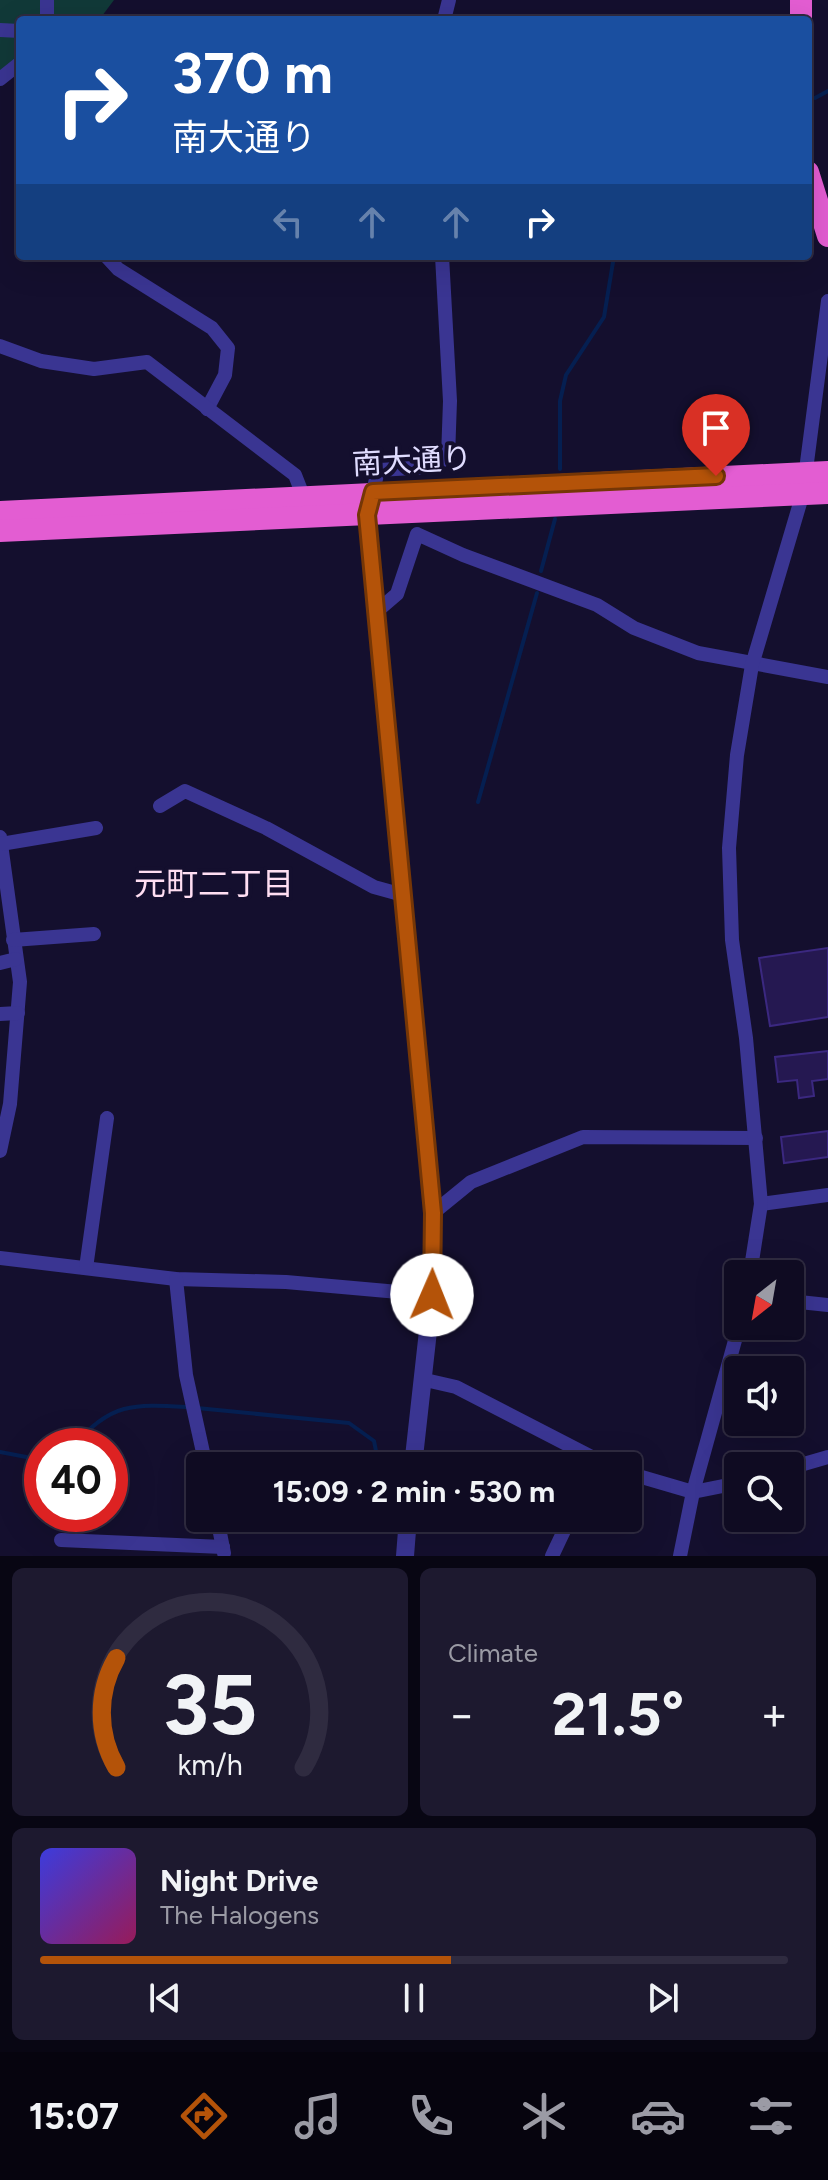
<!DOCTYPE html>
<meta charset="utf-8">
<style>
:root{--surface:#0f0b22;--page:#1d192f;--text:#f1f3f6;--muted:#9b9ba5;--line:#2f2b40;--accent:#b45309}
body{margin:0;font-family:Figtree,"Noto Sans JP",sans-serif;background:var(--page);color:var(--text);height:100vh;display:flex;flex-direction:column;font-size:30px;white-space:nowrap}
*{box-sizing:border-box;margin:0}
p{font-size:26px;color:var(--muted)}
.icon{flex:none;width:44px;height:44px;fill:none;stroke:currentColor;stroke-width:2;stroke-linecap:round;stroke-linejoin:round}
.map{position:relative;height:1556px;overflow:hidden}
.drawer{display:flex;flex-direction:column;gap:12px;padding:12px;background:#080613;flex:1}
.drawer>*{flex:none}
.guide{position:absolute;left:16px;top:16px;width:796px;height:244px;border-radius:8px;box-shadow:0 8px 32px #0002,0 0 0 2px var(--line);background:#1a4fa0;color:#fff;overflow:hidden}
.needle{width:52px;rotate:211deg}
.fabs{position:absolute;left:724px;top:1260px;display:grid;gap:16px}
.fabs a{display:grid;place-items:center;width:80px;height:80px;border-radius:8px;background:var(--surface);box-shadow:0 8px 32px #0002,0 0 0 2px var(--line);font-size:40px}
.speed{position:absolute;left:24px;top:1428px;display:flex;gap:16px;font-size:40px;font-weight:700;text-align:center}
.speed>*{display:grid;place-content:center;width:104px;height:104px;border-radius:50%;background:var(--surface);box-shadow:0 8px 32px #0002,0 0 0 2px var(--line);line-height:1}
.speed .limit{border:12px solid #d22;background:#fff;color:#111}
.pin{position:absolute;display:grid;place-items:center;width:68px;height:68px;color:#fff;margin:-82px -34px;border-radius:50% 50% 50% 0;rotate:-45deg;box-shadow:0 0 8px #0007}
.pin .icon{rotate:45deg}
.me{position:absolute;width:88px;margin:-44px;rotate:1deg;stroke-linejoin:round;filter:drop-shadow(0 0 6px #0008)}
.turn{display:flex;align-items:center;gap:28px;height:168px;padding:0 24px;font-size:36px}
.turn .icon{width:104px;height:104px;stroke-width:2.5}
.turn b{display:block;font-size:56px;line-height:68px}
.lanes{display:flex;align-items:center;height:76px;padding:0 24px;background:#0003;justify-content:center;gap:40px;direction:ltr}
.lanes .off{opacity:.35}
.big{font-size:60px;font-weight:700;line-height:1.1}
.drawer .tile{flex:1;display:flex;flex-direction:column;justify-content:center;gap:12px;min-width:0;padding:0 28px;border-radius:12px;background:var(--page)}
.drawer .dial{align-items:center;gap:0}
.dial svg{height:208px;overflow:visible;fill:none;stroke:var(--line);stroke-width:7;stroke-linecap:round;text-anchor:middle}
.dial text{fill:var(--text);stroke:none}
.song{display:flex;align-items:center;gap:24px}
.cover{width:96px;height:96px;border-radius:12px;background:linear-gradient(135deg,hsl(240 70% 55%),hsl(330 70% 35%))}
.played{height:8px;border-radius:4px;background:linear-gradient(90deg,var(--accent) 55%,var(--line) 55%)}
.keys{display:flex;justify-content:space-around;direction:ltr}
.heat{display:flex;justify-content:space-between;align-items:center;font-size:44px;direction:ltr}
.drawer .tiles{flex:1;display:grid;gap:12px;grid-template-columns:1fr 1fr}
.tile:last-child{grid-column:span 2}
.trip{position:absolute;left:186px;top:1452px;width:456px;height:80px;border-radius:8px;background:var(--surface);box-shadow:0 8px 32px #0002,0 0 0 2px var(--line);font-weight:700;line-height:80px;text-align:center}
.tab-bar{display:flex;height:128px;justify-content:space-around;align-items:center;background:#06040e;color:var(--muted)}
.tab-bar .icon{width:56px;height:56px}
.tab-bar .current{color:var(--accent)}
.tab-bar b{font-size:36px;color:var(--text)}
.map>svg:first-child{display:block}
.green{fill:#113938}
.lines{fill:none;stroke-linecap:round;stroke-linejoin:round}
.stream{stroke:#051f51;stroke-width:4}
.building{fill:#251851;stroke:#3b2880;stroke-width:2}
.minor{stroke:#3a3592;stroke-width:14}
.tertiary{stroke:#3a3592;stroke-width:18}
.trunk{stroke:#e35dd2;stroke-width:22}
.route-casing{stroke:#753606;stroke-width:20}
.route{stroke:#b45309;stroke-width:14}
.labels{text-anchor:middle;stroke-width:8;stroke-linejoin:round;paint-order:stroke}
.street-label{font-size:30px;fill:#e0dcff;stroke:#140f2e}
.neighbourhood-label{font-size:32px;fill:#ffdef2;stroke:#140f2e}
</style>
<div class="map">
<svg width="828" height="1556" viewBox="0 0 828 1556">
<rect width="100%" height="100%" fill="#140f2e"/>
<!-- green -->
<polygon class="green" points="0,0 114,0 99,20 20,20 20,74 0,80"/>
<g class="lines">
<!-- stream -->
<g class="stream">
<polyline points="815,98 828,91"/>
<polyline points="560,469 560,401 566,375 604,317 614,256"/>
<polyline points="541,571 555,519"/>
<polyline points="478,802 537,593"/>
<polyline points="197,1408 349,1423 374,1441 379,1466"/>
<path d="M74,1446C110,1402 135,1404 188,1407"/>
<polyline points="0,1452 42,1460"/>
</g>
</g>
<!-- building -->
<g class="building">
<polygon points="828,948 828,1017 770,1026 759,958"/>
<polygon points="828,1051 828,1079 812,1081 814,1096 799,1098 797,1080 778,1082 775,1057"/>
<polygon points="828,1131 828,1157 784,1163 781,1137"/>
</g>
<g class="lines">
<!-- minor -->
<g class="minor">
<polyline points="47,20 47,0"/>
<polyline points="444,20 449,0"/>
<polyline points="0,30 20,31"/>
<polyline points="0,79 20,63"/>
<polyline points="106,256 118,269 212,328 228,348 225,375 207,409"/>
<polyline points="0,346 41,361 94,369 147,362 295,475 304,498"/>
<polyline points="373,492 378,470 431,467 448,457 450,401 442,256"/>
<polyline points="376,612 397,594 417,534 463,555 597,605 634,628 698,653 828,677"/>
<polyline points="160,806 185,791 266,828 374,887 403,895"/>
<polyline points="0,837 20,982 10,1104 0,1151"/>
<polyline points="1,844 96,828"/>
<polyline points="13,940 94,934"/>
<polyline points="0,963 16,959"/>
<polyline points="0,1014 18,1013"/>
<polyline points="761,1204 828,1195"/>
<polyline points="433,1213 471,1182 583,1137 756,1138"/>
<polyline points="0,1258 176,1279 286,1282 432,1295"/>
<polyline points="86,1268 107,1118"/>
<polyline points="750,1274 761,1204 746,1038 732,940 729,848 737,755 752,665 803,493 828,301"/>
<polyline points="176,1279 186,1375 206,1466"/>
<polyline points="790,1301 828,1305"/>
<polyline points="421,1379 456,1387 609,1466"/>
<polyline points="790,1468 828,1457"/>
<polyline points="628,1473 693,1492 738,1483"/>
<polyline points="217,1518 224,1553"/>
<polyline points="61,1540 223,1547"/>
<polyline points="552,1556 570,1518"/>
<polyline points="680,1556 693,1492 739,1326"/>
</g>
<!-- tertiary -->
<g class="tertiary">
<polyline points="371,502 367,515 433,1213 432,1295 413,1466"/>
<polyline points="405,1556 408,1518"/>
</g>
<!-- trunk -->
<g class="trunk">
<polyline points="801,0 801,20"/>
<polyline points="808,172 828,236"/>
<polyline points="0,512 828,472"/>
<polyline points="0,531 828,493"/>
</g>
</g>
<g class="lines">
<defs>
<polyline id="route" points="432,1295 433,1213 367,515 373,492 716,476"/>
</defs>
<!-- route casing -->
<use href="#route" class="route-casing"/>
<!-- route -->
<use href="#route" class="route"/>
</g>
<g class="labels">
<!-- street labels -->
<g class="street-label">
<text transform="translate(412 461) rotate(-3)" y="10">南大通り</text>
</g>
<!-- neighbourhood labels -->
<g class="neighbourhood-label">
<text x="214" y="895">元町二丁目</text>
</g>
</g>
</svg>
<div class="fabs">
<a><svg class="needle" viewBox="-14 -14 28 28"><path d="M0-13l5 13h-10z" fill="#e53935"/><path d="M0 13l5-13h-10z" fill="#9b9ba5"/></svg></a>
<a><svg class="icon" aria-label="sound" viewBox="0 0 24 24"><path d="M4 9h4l5-4v14l-5-4H4zM17 9q2 3 0 6"/></svg></a>
<a><svg class="icon" aria-label="search" viewBox="0 0 24 24"><circle cx="10" cy="10" r="6"/><path d="M15 15l6 6"/></svg></a>
</div>
<div class="speed"><div class="limit">40</div></div>
<div class="pin" style="left:716px;top:476px;background:#d93025"><svg class="icon" aria-label="arrive" viewBox="0 0 24 24"><path d="M6 21V4h12l-3 4 3 4H6"/></svg></div>
<svg class="me" style="left:432px;top:1295px" viewBox="-20 -20 40 40"><circle r="19" fill="#fff"/><path d="M0-13L10 11 0 6-10 11z" fill="#b45309"/></svg>
<div class="trip">15:09 · 2 min · 530 m</div>
<div class="guide">
<div class="turn"><svg class="icon" aria-label="right" viewBox="0 0 24 24"><path d="M7 20v-9h11M14 6l5 5-5 5"/></svg><div><b>370 m</b>南大通り</div></div>
<div class="lanes"><svg class="icon off" aria-label="left" viewBox="0 0 24 24"><path d="M17 20v-9H6M10 6l-5 5 5 5"/></svg><svg class="icon off" aria-label="ahead" viewBox="0 0 24 24"><path d="M12 20V5M6 11l6-6 6 6"/></svg><svg class="icon off" aria-label="ahead" viewBox="0 0 24 24"><path d="M12 20V5M6 11l6-6 6 6"/></svg><svg class="icon" aria-label="right" viewBox="0 0 24 24"><path d="M7 20v-9h11M14 6l5 5-5 5"/></svg></div>
</div>
</div>
<section class="drawer">
<div class="tiles">
<div class="tile dial"><svg viewBox="0 0 100 80">
<path d="M14 69A42 42 0 1 1 86 69"/>
<path d="M14 69A42 42 0 0 1 14 27" stroke="#b45309"/>
<text x="50" y="56" font-size="32" font-weight="700">35</text>
<text x="50" y="72" font-size="11">km/h</text>
</svg></div>
<div class="tile"><p>Climate</p>
<div class="heat"><a>−</a><b class="big">21.5°</b><a>+</a></div>
</div>
<div class="tile">
<div class="song"><i class="cover"></i><div><b>Night Drive</b><p>The Halogens</p></div></div>
<div class="played"></div>
<div class="keys"><svg class="icon" aria-label="previous" viewBox="0 0 24 24"><path d="M18 5L8 12l10 7zM5 5v14"/></svg><svg class="icon" aria-label="pause" viewBox="0 0 24 24"><path d="M8 5v14M16 5v14"/></svg><svg class="icon" aria-label="next" viewBox="0 0 24 24"><path d="M6 5l10 7-10 7zM19 5v14"/></svg></div>
</div>
</div>
</section>
<nav class="tab-bar">
<b>15:07</b>
<svg class="icon current" aria-label="directions" viewBox="0 0 24 24"><path d="M12 3l9 9-9 9-9-9zM9 14v-3h6M13 9l2 2-2 2"/></svg>
<svg class="icon" aria-label="music" viewBox="0 0 24 24"><path d="M9 18V5l10-2v13"/><circle cx="6" cy="18" r="3"/><circle cx="16" cy="16" r="3"/></svg>
<svg class="icon" aria-label="phone" viewBox="0 0 24 24"><path d="M5 4h4l2 5-3 2q2 4 5 5l2-3 5 2v4C11 20 4 13 5 4z"/></svg>
<svg class="icon" aria-label="climate" viewBox="0 0 24 24"><path d="M12 3v18M4 7l16 10M4 17L20 7"/></svg>
<svg class="icon" aria-label="car" viewBox="0 0 24 24"><path d="M5 17H2v-5l4-1 3-4h7l3 4 3 1v5h-3M9 17h6M6 11h13"/><circle cx="7" cy="17" r="2"/><circle cx="17" cy="17" r="2"/></svg>
<svg class="icon" aria-label="filters" viewBox="0 0 24 24"><path d="M4 7h16M4 17h16"/><circle cx="9" cy="7" r="2"/><circle cx="15" cy="17" r="2"/></svg>
</nav>
